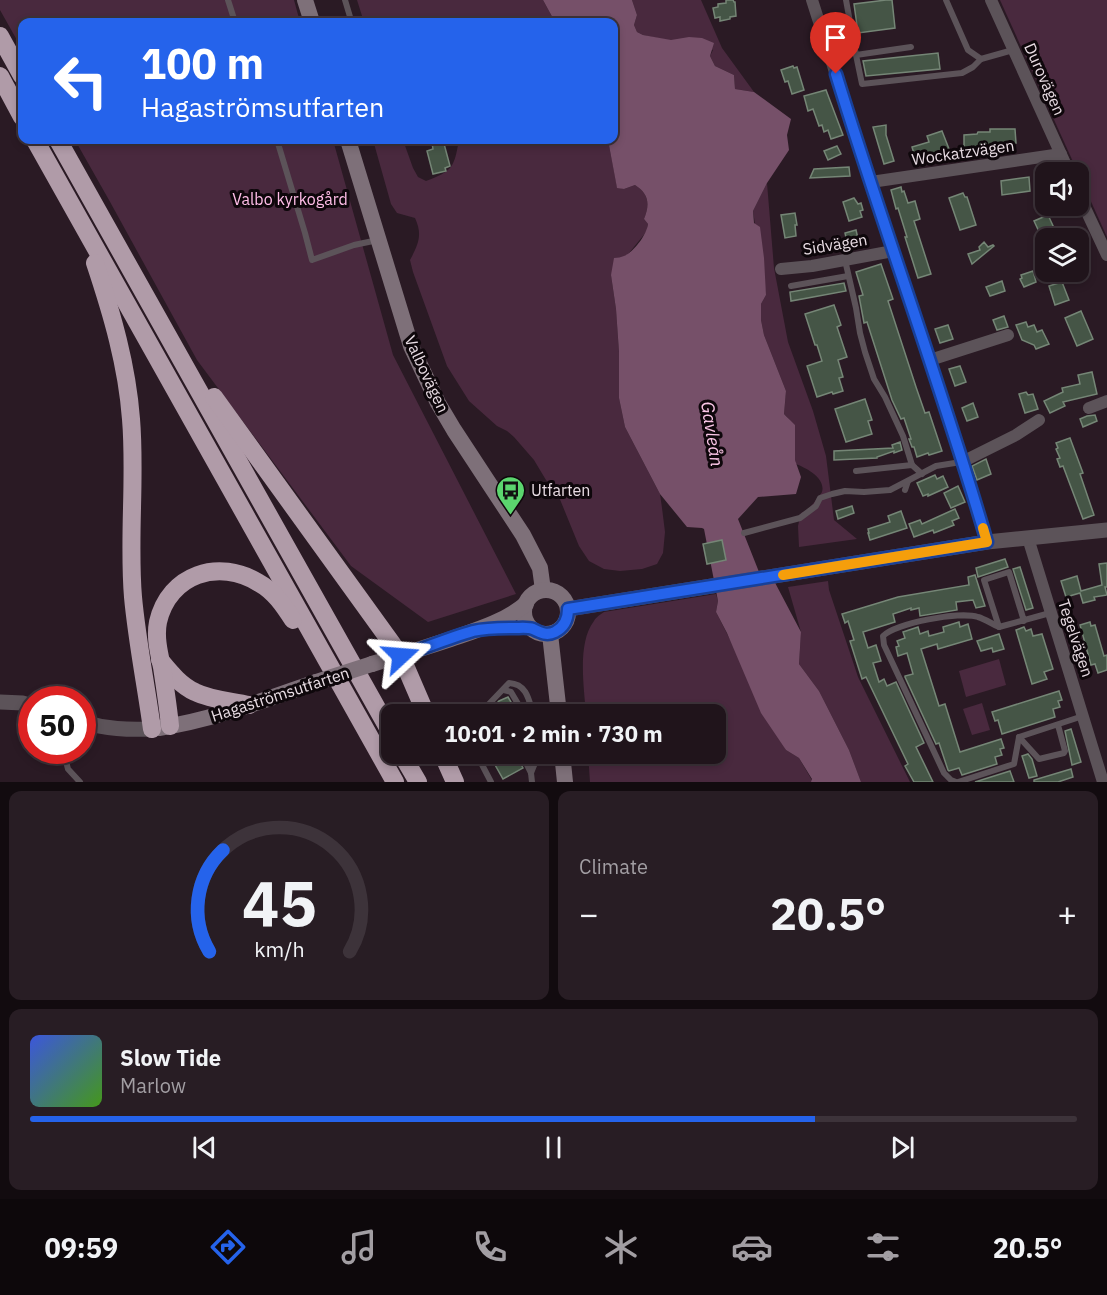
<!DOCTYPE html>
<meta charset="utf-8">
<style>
:root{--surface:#20141b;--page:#281d24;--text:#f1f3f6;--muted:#a29ea3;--line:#3d333a;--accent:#2563eb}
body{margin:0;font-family:"IBM Plex Sans",sans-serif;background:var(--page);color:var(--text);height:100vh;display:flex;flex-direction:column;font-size:22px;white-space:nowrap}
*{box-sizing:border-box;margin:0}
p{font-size:20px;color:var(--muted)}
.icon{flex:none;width:33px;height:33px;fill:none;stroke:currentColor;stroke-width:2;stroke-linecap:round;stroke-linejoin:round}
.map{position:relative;height:782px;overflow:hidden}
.drawer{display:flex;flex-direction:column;gap:9px;padding:9px;background:#120b0f;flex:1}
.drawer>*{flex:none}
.guide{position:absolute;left:18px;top:18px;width:600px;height:126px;border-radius:12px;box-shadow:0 3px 9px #0003,0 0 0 2px var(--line);background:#2563eb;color:#fff;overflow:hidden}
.fabs{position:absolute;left:1035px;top:162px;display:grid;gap:12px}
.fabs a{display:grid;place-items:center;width:54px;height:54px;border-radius:12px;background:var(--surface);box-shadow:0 3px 9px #0003,0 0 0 2px var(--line);font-size:30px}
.speed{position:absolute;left:18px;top:686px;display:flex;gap:12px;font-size:30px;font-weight:700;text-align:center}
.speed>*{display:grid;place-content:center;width:78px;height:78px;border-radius:50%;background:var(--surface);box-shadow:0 3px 9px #0003,0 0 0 2px var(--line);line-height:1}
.speed .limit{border:9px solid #d22;background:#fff;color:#111}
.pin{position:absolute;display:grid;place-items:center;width:51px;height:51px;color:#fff;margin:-62px -26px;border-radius:50% 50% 50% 0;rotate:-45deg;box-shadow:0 0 6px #0007}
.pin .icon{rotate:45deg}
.me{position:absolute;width:66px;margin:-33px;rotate:71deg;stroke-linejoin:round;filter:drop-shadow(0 0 4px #0008)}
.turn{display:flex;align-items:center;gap:21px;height:126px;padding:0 24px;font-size:27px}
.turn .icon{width:78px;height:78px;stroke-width:2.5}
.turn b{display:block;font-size:42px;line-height:51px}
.big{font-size:45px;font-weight:700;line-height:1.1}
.drawer .tile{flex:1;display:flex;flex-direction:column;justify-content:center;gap:9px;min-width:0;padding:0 21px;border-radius:12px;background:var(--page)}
.drawer .dial{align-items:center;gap:0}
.dial svg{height:156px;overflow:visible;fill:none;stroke:var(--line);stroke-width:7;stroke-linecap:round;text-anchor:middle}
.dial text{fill:var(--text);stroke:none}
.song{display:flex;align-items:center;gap:18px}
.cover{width:72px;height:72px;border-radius:9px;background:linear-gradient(135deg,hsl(230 70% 55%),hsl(100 70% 35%))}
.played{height:6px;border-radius:3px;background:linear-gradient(90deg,var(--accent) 75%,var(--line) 75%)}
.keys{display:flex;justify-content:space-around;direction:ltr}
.heat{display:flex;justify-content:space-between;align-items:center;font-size:33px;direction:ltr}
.drawer .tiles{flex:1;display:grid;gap:9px;grid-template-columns:1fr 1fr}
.tile:last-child{grid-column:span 2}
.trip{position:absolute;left:381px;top:704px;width:345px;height:60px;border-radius:12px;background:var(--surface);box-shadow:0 3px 9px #0003,0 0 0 2px var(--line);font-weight:700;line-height:60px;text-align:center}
.menu{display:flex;height:96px;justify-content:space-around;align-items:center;background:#0d080b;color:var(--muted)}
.menu .icon{width:42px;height:42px}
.menu .active{color:var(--accent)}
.menu b{font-size:27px;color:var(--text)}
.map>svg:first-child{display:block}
.green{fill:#49293e}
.water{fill:#765069}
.building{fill:#455546;stroke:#758676;stroke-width:1.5}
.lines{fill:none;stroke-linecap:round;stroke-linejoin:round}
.service{stroke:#5c5359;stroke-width:6}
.minor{stroke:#5c5359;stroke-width:12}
.tertiary{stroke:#5c5359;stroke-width:15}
.secondary{stroke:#7e7079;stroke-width:16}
.motorway{stroke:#b09ba8;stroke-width:18}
.secondary-bridge{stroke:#7e7079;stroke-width:16}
.route-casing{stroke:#184099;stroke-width:15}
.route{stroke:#2563eb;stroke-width:10}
.slow{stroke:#f59e0b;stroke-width:10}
.labels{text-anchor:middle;stroke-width:6;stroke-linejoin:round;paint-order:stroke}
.street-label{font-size:16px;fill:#e9dde4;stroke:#0e070b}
.park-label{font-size:16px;fill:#ffbde7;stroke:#0e070b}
.poi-label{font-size:16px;fill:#e9dde4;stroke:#0e070b;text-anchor:start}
.water-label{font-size:18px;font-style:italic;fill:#fbc6e7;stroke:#0e070b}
</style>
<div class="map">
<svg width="1107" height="782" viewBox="0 0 1107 782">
<rect width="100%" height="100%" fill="#2a1a24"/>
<!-- green -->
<g class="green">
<polygon points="0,0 294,0 300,22 22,22 22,49 0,10"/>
<polygon points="357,0 543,0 555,22 361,22 363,19"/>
<polygon points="632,0 701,0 722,48 754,92 735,89 734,75 715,66 710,56 713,50 643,35 637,32 634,25 637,15"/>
<polygon points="1000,0 1107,0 1107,237"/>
<polygon points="75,140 333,140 393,355 516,594 428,622 351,566 197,360 109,200"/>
<path d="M373,140H403L413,168L418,177L426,181C453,171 454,167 459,140H608L617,187L624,189L635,185C649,194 650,204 644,219L648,224L647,231L611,275L616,309L619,352V398L625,427L660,494L662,508L665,532L663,553L657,564L642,569L620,571L604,569L589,561L579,546L559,497L546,480L534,460L514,437L507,431L497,426L469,401L447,366L413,272L410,260C418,245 423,235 415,218L397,213L391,204Z"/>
<path d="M767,183L774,268L788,342L813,411L826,456L834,520L857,539L799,547L798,526L801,513C808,511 811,506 816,500C816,499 822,493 822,492C826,478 806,468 796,464C790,446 801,428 784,414L786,391L764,335L761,320V304L766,295L753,211Z"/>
<polygon points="828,581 829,590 858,677 910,782 861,782 849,750 819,691 799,664 801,632 788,587"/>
<path d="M716,594L718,601L716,612L786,750L799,758L813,782H590L588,753H716V714H586C584,687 577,643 594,621C596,617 601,614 604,612Z"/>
<polygon points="999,659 1006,685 966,697 959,671"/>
<polygon points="982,703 990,730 972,735 963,709"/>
</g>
<!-- water -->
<path class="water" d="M543,0H632L637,15L634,25L637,32L643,35L671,40L689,37L702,38L714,43L710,56L715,66L734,75L735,89L754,92L791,119L787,135L789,150L767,183L753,211L754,223L760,227L764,258L766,295L761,304V320L764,335L786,391L784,414L795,425V460L801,477L796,494L758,497L738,519L761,577H772L801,632L799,664L819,691L849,750L861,782H811L812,779L799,758L786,750L761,713L727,633L716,612L718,601L704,529L702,528L687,527L660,494L625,427L619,398V352L616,309L611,275L614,258C618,258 621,257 624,256C634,252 647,234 648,224L644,219C650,204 649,194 635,185L624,189L617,188L608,140H614V22H555Z"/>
<!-- building -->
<g class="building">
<polygon points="726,0 733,0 734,2 735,2 736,16 730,17 730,19 720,21 720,17 715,18 713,8 718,7 718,4 726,3"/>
<polygon points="886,0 892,0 895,28 858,33 854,4"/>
<polygon points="938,53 940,69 866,76 863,61"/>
<polygon points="793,66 794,68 797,67 804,90 792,94 788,81 785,82 781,70"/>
<polygon points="826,90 843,135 831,139 828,130 824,132 822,125 819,126 813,109 808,111 804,96"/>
<polygon points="886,125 886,135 894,161 884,164 873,127"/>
<polygon points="990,129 1015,129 1016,143 990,145 990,147 964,148 964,135 977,134 978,132 990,132"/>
<polygon points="942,131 951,154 939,158 938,154 916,160 912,147 929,142 927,136"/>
<polygon points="443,140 450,166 445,168 446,171 433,174 427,151 433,149 432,143"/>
<polygon points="837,146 841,154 828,160 824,151"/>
<polygon points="849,167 850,176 810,178 814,169"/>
<polygon points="1029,177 1030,191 1002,195 1001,181"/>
<polygon points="901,187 902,192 904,191 908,203 915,201 920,219 914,221 931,274 918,278 905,237 907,237 898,208 896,209 891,190"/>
<polygon points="963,193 965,197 967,197 976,225 960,230 949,198"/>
<polygon points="854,198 858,204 861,203 863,210 860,211 862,217 849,221 843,202"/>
<polygon points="795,213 797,225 795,225 796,236 785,238 781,215"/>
<polygon points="1048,215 1055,230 1058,238 1042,238 1034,221"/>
<polygon points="856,230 859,243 848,246 845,233"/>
<polygon points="984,242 988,247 993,245 994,246 972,264 968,254 980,250 979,247"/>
<polygon points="881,264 893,299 888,301 916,387 925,413 929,412 942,451 929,455 928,453 917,457 914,447 912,447 909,439 911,439 904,418 901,419 892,400 867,322 864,323 859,296 863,295 856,272"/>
<polygon points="1033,271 1036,282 1024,287 1020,279 1022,278 1021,275"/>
<polygon points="1002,281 1005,291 990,296 986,287"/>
<polygon points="1062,282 1069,300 1055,305 1049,286"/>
<polygon points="844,283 846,291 791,301 790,292"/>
<polygon points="834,305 841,325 837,327 847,357 838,360 843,377 839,378 843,391 833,394 832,392 817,397 807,366 822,361 817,345 815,345 805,314"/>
<polygon points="1081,311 1093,339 1077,346 1065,318"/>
<polygon points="1004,316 1008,327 997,330 993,320"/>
<polygon points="1026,322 1028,327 1034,325 1037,332 1042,330 1049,344 1036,349 1034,345 1022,340 1016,325"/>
<polygon points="948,325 953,339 940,343 935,329"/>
<polygon points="960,366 966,382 955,386 949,369"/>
<polygon points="1092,372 1097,394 1063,402 1065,406 1050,413 1044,401 1063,392 1062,388 1080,384 1078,375"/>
<polygon points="1026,392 1028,395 1033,394 1038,409 1025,413 1019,394"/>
<polygon points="865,399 872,420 868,421 872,434 846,442 835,409"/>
<polygon points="973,403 978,417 967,421 962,408"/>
<polygon points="1095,415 1097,421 1083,427 1080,419 1087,416"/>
<polygon points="1070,438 1083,473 1080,474 1094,515 1083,519 1063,466 1060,467 1057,459 1060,458 1056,449 1058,448 1056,443"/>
<polygon points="900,442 902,450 894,453 894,451 877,457 877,458 834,460 834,451 893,448 892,445"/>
<polygon points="986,459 991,474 977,480 972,466"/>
<polygon points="935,475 937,479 943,476 948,487 928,496 928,494 923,496 917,483"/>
<polygon points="958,486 965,502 951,508 944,493"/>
<polygon points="852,506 854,513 838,519 836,511"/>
<polygon points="955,509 959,518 952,521 954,525 934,533 933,530 914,537 909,524 920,520 922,524"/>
<polygon points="901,511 907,528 870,540 868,533 869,533 868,529 890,522 888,516"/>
<polygon points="722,540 726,560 707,564 703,544"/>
<polygon points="1005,559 1008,567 978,577 976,568"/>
<polygon points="1107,563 1107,587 1105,587 1107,595 1094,597 1095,600 1083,603 1080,593 1066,597 1061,581 1077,576 1081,591 1102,585 1099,564"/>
<polygon points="1020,567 1033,608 1026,610 1013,569"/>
<polygon points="975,575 985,606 976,608 973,600 956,602 957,610 920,616 919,608 911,610 911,608 893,614 895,622 863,632 868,648 876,645 881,661 873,663 879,682 884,679 887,686 896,682 924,743 916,747 933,782 914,782 905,766 908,764 866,677 862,679 850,641 854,640 848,621 845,623 842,614 898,597 969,585 968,577"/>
<polygon points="959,622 960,627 968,624 972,639 938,649 937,644 921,649 939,706 945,704 960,752 1001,739 1004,748 1000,749 1002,755 995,757 997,764 962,775 959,768 949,771 948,770 939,743 936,744 905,677 905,676 913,674 907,653 898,656 896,647 899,646 897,641 905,638 903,632 918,627 920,634 928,631 929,636 944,632 943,627"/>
<polygon points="1090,622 1091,626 1095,625 1104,656 1107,655 1107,670 1098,673 1095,664 1091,665 1080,625"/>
<polygon points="1024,627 1026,631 1031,629 1033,636 1042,634 1053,669 1044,672 1047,679 1032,684 1016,630"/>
<polygon points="999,634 1004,649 993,652 992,648 981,651 977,641"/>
<polygon points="1059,691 1062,700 1058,701 1060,707 1053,709 1055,717 1002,734 998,720 995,721 992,712"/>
<polygon points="508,697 518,714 501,714 495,705 499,701"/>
<polygon points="1071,729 1081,762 1072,765 1065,731"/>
<polygon points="491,753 515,753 523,768 503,779 490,756"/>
<polygon points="1028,754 1032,759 1037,776 1029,778 1022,756"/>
<polygon points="1071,769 1073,777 1058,782 1034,782 1034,780"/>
<polygon points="1010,771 1014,782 975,782"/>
</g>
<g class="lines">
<!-- service -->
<g class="service">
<polyline points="228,0 235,22"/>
<polyline points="345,0 351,20"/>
<polyline points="846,0 856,55 911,47"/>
<polyline points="946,0 968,50 981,59 1013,50"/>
<polyline points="856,55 862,84 962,73 973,67 981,59"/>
<polyline points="277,140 305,233 312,260 354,245 378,240"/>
<polyline points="845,260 856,308 860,333 865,352 874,379 885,397 903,436 912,465"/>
<polyline points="791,286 848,276"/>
<polyline points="856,471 912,465 922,474"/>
<polyline points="905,490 908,481"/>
<polyline points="744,533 800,518 816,506 820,498 832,494 845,491 864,492 890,490 936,466 961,462"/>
<polyline points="1024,621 1009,572 984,580 999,627 1050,613"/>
<polyline points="504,690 511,692 524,714"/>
<path d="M474,714L487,706L509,683C527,684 529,700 533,714"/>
<polyline points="1058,725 1065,751 1064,753 1039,759 1019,737 1083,716"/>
<polyline points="63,750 68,769 80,782"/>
<polyline points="486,753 478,757 491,782"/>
<polyline points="521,753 531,773 532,782"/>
<polyline points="531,773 537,758 537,753"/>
<path d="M956,782L951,780L944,773L884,645L883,636C896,623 960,611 978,617C985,619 992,624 999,627"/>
<polyline points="958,782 1014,764 1019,737"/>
</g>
<!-- minor -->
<g class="minor">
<polyline points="812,0 857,141 930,360 987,542"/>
<polyline points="991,0 1069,172"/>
<polyline points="871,182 1061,154"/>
<polyline points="1078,193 1107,255"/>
<polyline points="781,269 812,266 893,251"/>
<polyline points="930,360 1008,335"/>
<polyline points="1089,408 1107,401"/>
<polyline points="962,462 1016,435 1039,420"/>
<polyline points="1028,538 1103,782"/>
</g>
<!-- tertiary -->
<g class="tertiary">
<polyline points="568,609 987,542 1107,530"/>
<polyline points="0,702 23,703 32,706"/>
<path d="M82,722C107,729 127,730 152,729"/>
</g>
<!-- secondary -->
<g class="secondary">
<polyline points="305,0 312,22"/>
<polyline points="348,140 411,346 438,403 454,430 523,535 540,568 543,590"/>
<circle cx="546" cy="612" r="22"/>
<polyline points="550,634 559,714"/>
<path d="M372,664C398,656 424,648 451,639C477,630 504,622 526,604"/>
<path d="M159,728C213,720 264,700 316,682"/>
<polyline points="562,753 565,782"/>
</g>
<!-- motorway -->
<g class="motorway">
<polyline points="0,36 22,76"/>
<polyline points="0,76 22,117"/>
<polyline points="35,140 395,782"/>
<polyline points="58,140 392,735"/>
<path d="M95,263C112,314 127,365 131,419C136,478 128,538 133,597C137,641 146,685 152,729"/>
<polyline points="214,397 401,656 426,714"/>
<path d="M160,660C170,672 180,685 195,692C211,700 232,701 249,705"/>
<path d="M170,726C168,706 165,687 162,667C159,653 155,637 158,622C169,574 219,558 259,583C274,591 284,606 293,620"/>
<polyline points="401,753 418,782"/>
<polyline points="442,753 455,782"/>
</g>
<!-- secondary-bridge -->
<polyline class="secondary-bridge" points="316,682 372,664"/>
</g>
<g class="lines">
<defs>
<path id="route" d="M401,656C425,648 449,638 473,631C486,628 501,628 515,628C520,628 528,627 533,629C541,633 547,636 555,632C565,627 568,619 568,609L987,542C941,384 884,231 836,74"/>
</defs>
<!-- route casing -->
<use href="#route" class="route-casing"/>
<!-- route -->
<use href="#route" class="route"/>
<!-- slow -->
<polyline class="slow" points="783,575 987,542 983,528"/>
</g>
<!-- icons -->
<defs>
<symbol id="bus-pin" viewBox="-11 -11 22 30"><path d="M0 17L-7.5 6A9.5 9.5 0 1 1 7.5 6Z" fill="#5bd56e" stroke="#0e070b"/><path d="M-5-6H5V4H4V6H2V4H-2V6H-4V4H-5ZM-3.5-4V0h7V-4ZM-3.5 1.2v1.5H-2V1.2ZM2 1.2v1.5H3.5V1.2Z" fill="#111"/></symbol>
</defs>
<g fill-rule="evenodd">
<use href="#bus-pin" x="494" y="474" width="33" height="45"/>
</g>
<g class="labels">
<!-- street labels -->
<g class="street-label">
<text transform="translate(1045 79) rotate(66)" y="6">Durovägen</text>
<text transform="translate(963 152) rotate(-8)" y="6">Wockatzvägen</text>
<text transform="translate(835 244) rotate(-9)" y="6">Sidvägen</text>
<text transform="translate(427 374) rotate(65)" y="6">Valbovägen</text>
<text transform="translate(1076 638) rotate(72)" y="6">Tegelvägen</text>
<text transform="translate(280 694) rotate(-18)" y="6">Hagaströmsutfarten</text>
</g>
<!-- park labels -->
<g class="park-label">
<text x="290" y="205">Valbo kyrkogård</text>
</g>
<!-- poi labels -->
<g class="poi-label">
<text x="531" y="496">Utfarten</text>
</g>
<!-- water labels -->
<g class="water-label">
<text transform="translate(712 434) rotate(81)" y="6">Gavleån</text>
</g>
</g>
</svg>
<div class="fabs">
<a><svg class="icon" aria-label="sound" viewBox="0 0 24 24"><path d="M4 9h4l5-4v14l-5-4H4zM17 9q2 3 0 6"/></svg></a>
<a><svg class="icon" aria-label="layers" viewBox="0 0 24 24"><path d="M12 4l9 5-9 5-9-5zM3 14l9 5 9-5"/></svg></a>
</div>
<div class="speed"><div class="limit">50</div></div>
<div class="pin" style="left:836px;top:74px;background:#d93025"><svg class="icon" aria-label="arrive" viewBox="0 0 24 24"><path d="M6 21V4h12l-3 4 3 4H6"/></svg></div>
<svg class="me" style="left:401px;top:656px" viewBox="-20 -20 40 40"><path d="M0-17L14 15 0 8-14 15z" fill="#2563eb" stroke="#fff" stroke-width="4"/></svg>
<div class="trip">10:01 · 2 min · 730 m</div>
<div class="guide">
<div class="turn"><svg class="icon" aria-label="left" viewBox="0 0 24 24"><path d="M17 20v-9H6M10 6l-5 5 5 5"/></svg><div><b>100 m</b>Hagaströmsutfarten</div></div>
</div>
</div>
<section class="drawer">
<div class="tiles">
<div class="tile dial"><svg viewBox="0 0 100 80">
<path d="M14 69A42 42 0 1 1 86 69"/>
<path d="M14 69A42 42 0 0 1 21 17" stroke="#2563eb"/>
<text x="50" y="56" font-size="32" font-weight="700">45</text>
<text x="50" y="72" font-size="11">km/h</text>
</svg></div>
<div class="tile"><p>Climate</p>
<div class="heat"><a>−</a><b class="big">20.5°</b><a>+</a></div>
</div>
<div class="tile">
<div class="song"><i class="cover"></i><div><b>Slow Tide</b><p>Marlow</p></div></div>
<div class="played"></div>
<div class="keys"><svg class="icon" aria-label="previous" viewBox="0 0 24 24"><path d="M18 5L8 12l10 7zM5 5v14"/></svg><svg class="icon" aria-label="pause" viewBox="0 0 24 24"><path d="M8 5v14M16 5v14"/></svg><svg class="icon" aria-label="next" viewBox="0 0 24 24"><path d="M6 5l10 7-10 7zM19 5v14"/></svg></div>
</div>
</div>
</section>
<nav class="menu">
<b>09:59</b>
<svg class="icon active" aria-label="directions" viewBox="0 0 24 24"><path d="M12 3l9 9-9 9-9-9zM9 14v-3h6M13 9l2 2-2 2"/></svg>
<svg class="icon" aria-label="music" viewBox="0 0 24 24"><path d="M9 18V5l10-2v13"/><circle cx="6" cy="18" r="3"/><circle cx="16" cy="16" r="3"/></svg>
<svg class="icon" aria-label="phone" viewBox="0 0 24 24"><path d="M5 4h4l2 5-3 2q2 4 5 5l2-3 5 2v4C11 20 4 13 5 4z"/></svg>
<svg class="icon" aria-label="climate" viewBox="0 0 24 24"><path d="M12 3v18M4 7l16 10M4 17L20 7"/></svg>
<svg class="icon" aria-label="car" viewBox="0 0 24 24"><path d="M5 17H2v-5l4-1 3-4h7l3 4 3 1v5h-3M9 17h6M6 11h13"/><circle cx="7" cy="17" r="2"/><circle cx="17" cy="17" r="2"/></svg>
<svg class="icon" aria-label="filters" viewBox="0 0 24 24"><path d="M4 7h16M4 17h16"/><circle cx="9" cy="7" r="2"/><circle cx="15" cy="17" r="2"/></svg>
<b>20.5°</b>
</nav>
